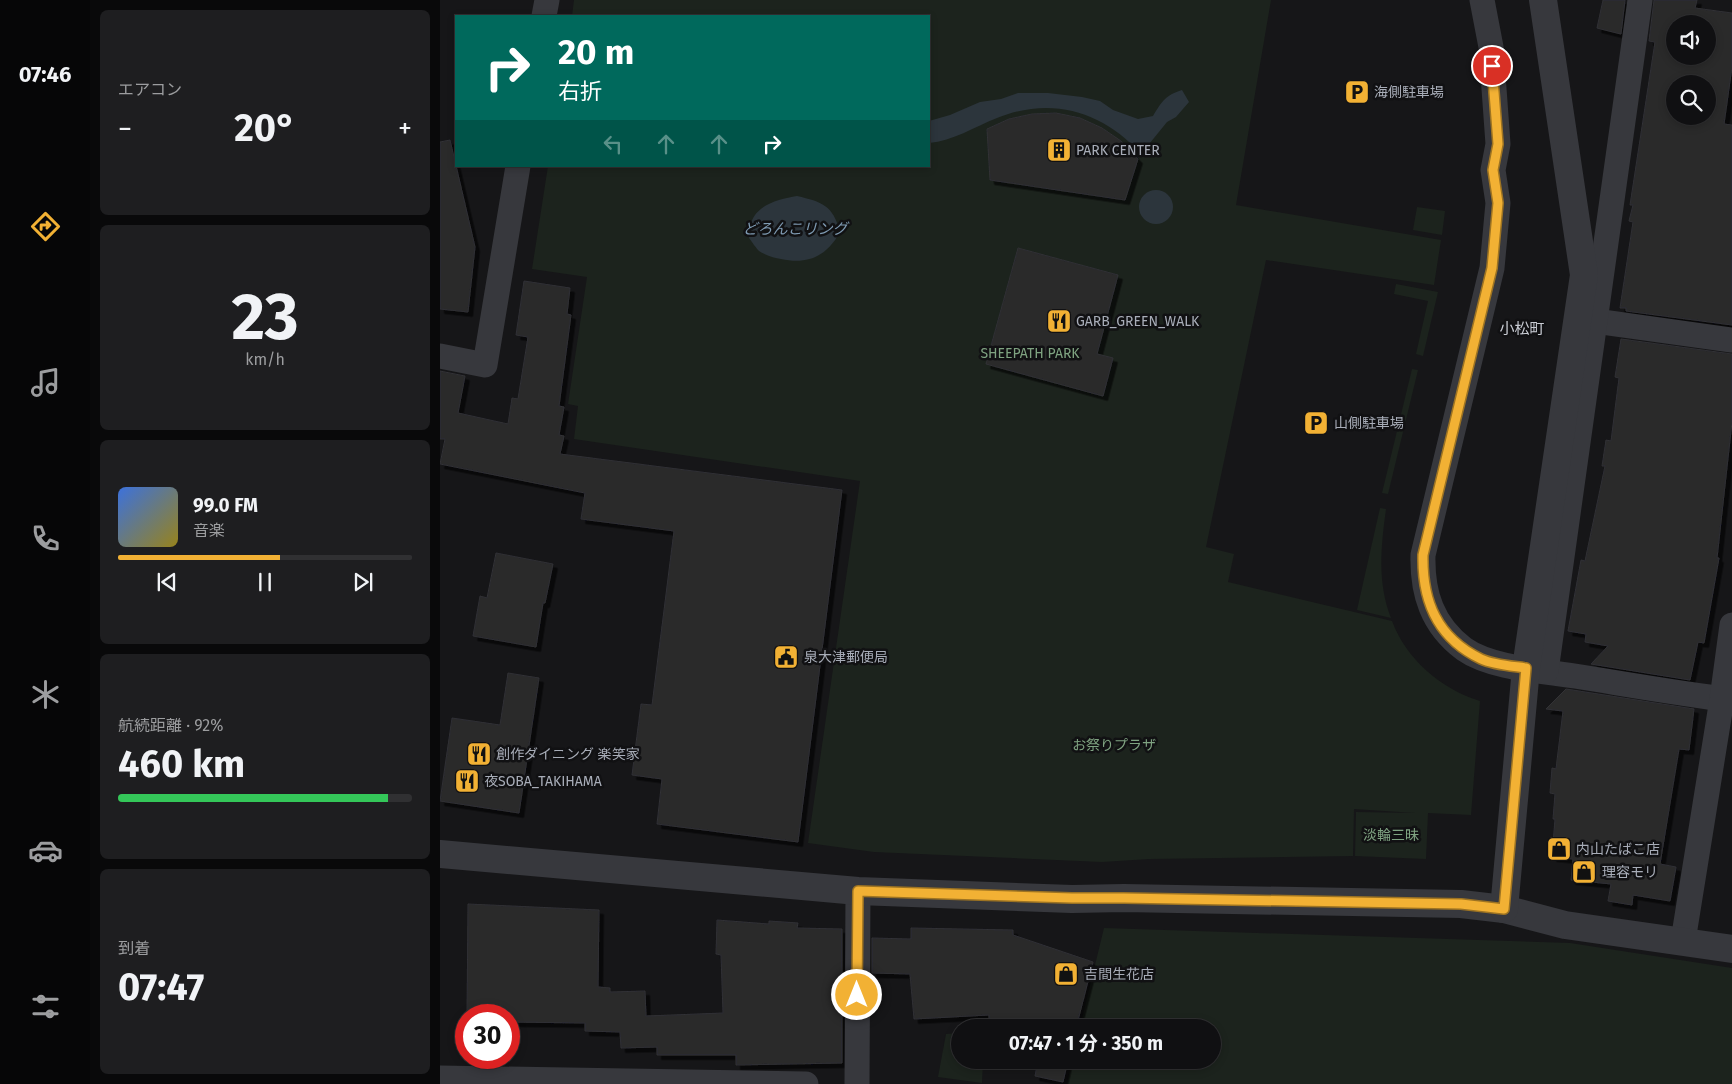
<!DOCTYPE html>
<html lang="ja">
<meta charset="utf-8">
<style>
:root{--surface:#101012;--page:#1e1e20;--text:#f1f3f6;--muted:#9c9d9f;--line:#303032;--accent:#f2b134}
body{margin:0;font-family:"Fira Sans","Noto Sans JP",sans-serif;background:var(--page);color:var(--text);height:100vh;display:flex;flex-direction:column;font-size:19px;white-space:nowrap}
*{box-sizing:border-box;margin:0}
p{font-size:16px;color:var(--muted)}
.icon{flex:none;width:28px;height:28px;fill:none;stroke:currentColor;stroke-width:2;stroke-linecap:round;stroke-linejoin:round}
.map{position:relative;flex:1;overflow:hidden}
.panel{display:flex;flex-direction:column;gap:10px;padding:10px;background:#09090a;width:350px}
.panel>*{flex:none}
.guide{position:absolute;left:15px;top:15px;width:475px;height:152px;border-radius:0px;box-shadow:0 2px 8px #0003,0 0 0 1px var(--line);background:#00695c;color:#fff;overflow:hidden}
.controls{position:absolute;left:1226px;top:15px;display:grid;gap:10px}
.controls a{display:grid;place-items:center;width:50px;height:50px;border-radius:50%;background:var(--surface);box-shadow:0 2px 8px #0003,0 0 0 1px var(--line);font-size:25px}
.speed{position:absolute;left:15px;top:1004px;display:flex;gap:10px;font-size:25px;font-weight:700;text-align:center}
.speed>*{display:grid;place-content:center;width:65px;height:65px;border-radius:50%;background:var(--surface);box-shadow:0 2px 8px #0003,0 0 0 1px var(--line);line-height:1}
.speed .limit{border:8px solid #d22;background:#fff;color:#111}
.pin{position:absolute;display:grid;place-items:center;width:42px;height:42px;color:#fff;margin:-21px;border:2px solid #fff;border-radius:50%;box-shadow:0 1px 5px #0007}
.me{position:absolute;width:55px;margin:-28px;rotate:0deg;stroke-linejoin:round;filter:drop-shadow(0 0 4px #0008)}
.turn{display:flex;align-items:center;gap:18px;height:105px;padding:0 20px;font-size:22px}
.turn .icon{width:65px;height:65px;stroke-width:2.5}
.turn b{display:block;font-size:35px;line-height:42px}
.lanes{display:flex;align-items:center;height:48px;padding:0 20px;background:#0003;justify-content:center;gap:25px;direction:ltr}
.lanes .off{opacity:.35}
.big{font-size:38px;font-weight:700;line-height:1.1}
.panel .card{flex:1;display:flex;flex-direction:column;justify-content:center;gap:8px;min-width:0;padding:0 18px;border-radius:8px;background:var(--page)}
.panel .dial{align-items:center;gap:0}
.dial b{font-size:65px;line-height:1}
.song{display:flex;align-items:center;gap:15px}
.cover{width:60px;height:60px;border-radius:8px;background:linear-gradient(135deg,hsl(220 70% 55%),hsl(50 70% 35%))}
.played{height:5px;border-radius:2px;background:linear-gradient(90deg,var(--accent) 55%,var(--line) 55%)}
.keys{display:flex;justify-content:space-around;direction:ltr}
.heat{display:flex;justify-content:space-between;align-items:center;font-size:28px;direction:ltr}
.charge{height:8px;border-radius:4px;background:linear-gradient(90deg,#34c759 92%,var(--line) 0)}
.trip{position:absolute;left:511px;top:1019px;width:270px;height:50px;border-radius:25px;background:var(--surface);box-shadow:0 2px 8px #0003,0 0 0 1px var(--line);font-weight:700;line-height:50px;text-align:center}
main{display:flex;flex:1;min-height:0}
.tab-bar{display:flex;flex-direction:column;width:90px;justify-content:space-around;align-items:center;background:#060607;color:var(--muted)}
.tab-bar .icon{width:35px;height:35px}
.tab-bar .current{color:var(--accent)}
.tab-bar b{font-size:22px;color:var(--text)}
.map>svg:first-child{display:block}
.green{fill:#1c231d}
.water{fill:#2c353c}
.building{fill:#29292c;stroke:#303034;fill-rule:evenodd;filter:url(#shadow)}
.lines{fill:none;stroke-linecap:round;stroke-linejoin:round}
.minor{stroke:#37383d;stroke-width:25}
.tertiary{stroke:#37383d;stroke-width:28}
.route-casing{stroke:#9d7322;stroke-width:12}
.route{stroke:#f2b134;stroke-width:9}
.labels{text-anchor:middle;stroke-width:5;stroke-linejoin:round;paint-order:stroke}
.poi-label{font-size:14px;fill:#a8adb8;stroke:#111113;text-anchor:start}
.park-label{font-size:14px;fill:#7fa381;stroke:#111113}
.water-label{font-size:15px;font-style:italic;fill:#7f9bb3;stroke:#111113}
.neighbourhood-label{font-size:15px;fill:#c9ccd4;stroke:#111113}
</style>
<main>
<nav class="tab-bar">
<b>07:46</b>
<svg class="icon current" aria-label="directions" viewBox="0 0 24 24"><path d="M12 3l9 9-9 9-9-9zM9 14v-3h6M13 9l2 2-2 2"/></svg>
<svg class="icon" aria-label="music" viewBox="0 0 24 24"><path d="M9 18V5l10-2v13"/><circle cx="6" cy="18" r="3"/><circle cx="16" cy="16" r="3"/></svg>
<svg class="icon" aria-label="phone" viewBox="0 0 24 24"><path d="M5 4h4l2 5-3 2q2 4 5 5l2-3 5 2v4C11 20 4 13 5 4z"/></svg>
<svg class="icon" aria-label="climate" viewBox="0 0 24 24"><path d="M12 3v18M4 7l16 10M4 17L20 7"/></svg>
<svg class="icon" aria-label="car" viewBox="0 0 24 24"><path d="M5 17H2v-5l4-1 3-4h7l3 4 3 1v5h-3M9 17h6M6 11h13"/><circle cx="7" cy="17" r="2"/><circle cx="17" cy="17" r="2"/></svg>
<svg class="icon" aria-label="filters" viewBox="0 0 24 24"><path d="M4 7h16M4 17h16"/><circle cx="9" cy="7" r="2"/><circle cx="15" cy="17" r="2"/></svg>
</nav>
<section class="panel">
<div class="card"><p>エアコン</p>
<div class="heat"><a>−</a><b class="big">20°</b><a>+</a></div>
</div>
<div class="card dial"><b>23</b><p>km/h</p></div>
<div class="card">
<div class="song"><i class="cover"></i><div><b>99.0 FM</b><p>音楽</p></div></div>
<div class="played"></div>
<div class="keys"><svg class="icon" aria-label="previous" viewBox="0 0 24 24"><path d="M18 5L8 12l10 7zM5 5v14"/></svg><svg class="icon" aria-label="pause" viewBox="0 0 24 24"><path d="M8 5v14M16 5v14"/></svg><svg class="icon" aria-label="next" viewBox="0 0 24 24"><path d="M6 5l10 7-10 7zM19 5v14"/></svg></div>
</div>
<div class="card"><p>航続距離 · 92%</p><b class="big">460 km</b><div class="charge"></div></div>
<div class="card"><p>到着</p><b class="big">07:47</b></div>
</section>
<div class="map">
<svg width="1292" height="1084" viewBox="0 0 1292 1084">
<defs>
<filter id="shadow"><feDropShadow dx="4.5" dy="4.5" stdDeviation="0" flood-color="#0009"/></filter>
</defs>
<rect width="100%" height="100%" fill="#161618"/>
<!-- green -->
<g class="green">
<path d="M134,0H831L796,205L1001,240L994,285L826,260L766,547L794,554L788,582L952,621C966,659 1001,689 1040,701L1031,815L988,813L986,859L915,856L916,812L975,813L914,809L913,856L709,859L662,862L434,852L368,843L420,481L134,439L138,406L128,404L147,277L92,269L108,166H489V16H132Z"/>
<polygon points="977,207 1005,211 1002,235 973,230"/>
<polygon points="956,284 998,292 983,356 976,354 988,301 954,294"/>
<polygon points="972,369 978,370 948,494 942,493"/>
<path d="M940,508L946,509C941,546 937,582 951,618L917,610Z"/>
<polygon points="664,928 1130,943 1292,968 1292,1084 627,1084 632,1060 772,1060 772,1028 640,1027"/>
<polygon points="520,1033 520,1060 543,1060 542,1083 498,1077 506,1034"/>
</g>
<!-- water -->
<g class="water">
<path d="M742,90L749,102L736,117L727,122L701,154C663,111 611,96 557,118C534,127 513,141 489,143V121L510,115L540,102L561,99L578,93H608L642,97L660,101L673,110L698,119L713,116C722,101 726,95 742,90Z"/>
<circle cx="716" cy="207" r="17"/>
<path d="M357,196C382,202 393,205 400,232C387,256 368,265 341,259C334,258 325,255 319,251C316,248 312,242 309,238C310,233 310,227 311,223C317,204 340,199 357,196Z"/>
</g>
<!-- building -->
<g class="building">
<polygon points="1163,0 1185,0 1181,34 1157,28"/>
<path d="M1214,0H1257L1255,8L1292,13V67L1284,124L1292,125V325L1186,311V308H1180L1193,222L1189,221L1193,205H1190L1215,42L1209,41ZM1235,24H1268V56H1235ZM1235,84H1268V116H1235Z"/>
<polygon points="616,113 640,118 662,128 681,141 698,159 685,200 550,180 547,129 569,119 592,114"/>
<polygon points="10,140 35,247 28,312 0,309 0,142"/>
<polygon points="578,248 678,275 657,354 673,358 663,396 546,364"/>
<polygon points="84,281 130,288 127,314 131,315 119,406 124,407 119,435 124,436 120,454 402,490 358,842 217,824 222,779 192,775 201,704 212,705 234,531 141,519 145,493 0,464 5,439 0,439 0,371 25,376 18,413 68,424 72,398 78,399 88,337 76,335"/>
<polygon points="1181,339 1292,354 1292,422 1277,558 1279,558 1264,643 1258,642 1250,680 1151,664 1168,646 1145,642 1146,634 1128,631 1141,560 1145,561 1165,466 1162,466 1166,440 1171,441 1179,378 1175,377"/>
<polygon points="56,553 113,564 105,603 103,603 96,647 33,636 40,596 47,598"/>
<polygon points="68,673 99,678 79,813 0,801 12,718 60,725"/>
<polygon points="1126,689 1254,709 1249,750 1239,749 1220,864 1236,867 1230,901 1193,895 1192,905 1168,901 1171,884 1131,880 1133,859 1112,857 1115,819 1113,819 1115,794 1110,793 1112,768 1116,769 1123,711 1106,709"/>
<polygon points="28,904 159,910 158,987 170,988 170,992 205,991 206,1016 283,1013 281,955 276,954 277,920 329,924 329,921 358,923 357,928 402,929 402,1063 296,1065 296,1055 217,1055 217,1047 181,1048 180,1032 145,1031 145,1023 69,1022 69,1015 27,1015"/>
<polygon points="471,928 573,930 573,935 653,962 636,1028 549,1028 549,1015 474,1019 470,974 432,973 432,938 471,939"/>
<polygon points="598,1060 628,1060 623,1082 595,1076"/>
</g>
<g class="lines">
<!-- minor -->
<g class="minor">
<path d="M1042,0L1051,47L1058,144L1053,170L1058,203L1052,268L983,555C982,593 992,625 1024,649C1052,669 1107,671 1141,677C1191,685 1242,694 1292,700"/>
<polyline points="104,16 107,0"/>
<polyline points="1155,321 1292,340"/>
<polyline points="0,356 45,365 78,166"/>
<polyline points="1106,671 1200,0"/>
<polyline points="1243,941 1282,699 1292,625"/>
<polyline points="0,1078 366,1084"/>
<polyline points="417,1084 418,891"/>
</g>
<!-- tertiary -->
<g class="tertiary">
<polyline points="0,854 418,891 632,899 684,898 1021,904 1064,909 1125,925 1292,949"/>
<polyline points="1064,909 1086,668 1144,275 1103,0"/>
</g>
</g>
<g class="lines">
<defs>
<path id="route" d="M417,995L418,891L632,898H684L1021,904L1064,909L1086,668C1072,666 1054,665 1041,659C997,638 982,601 983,555L1052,268L1058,203L1053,170L1058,144L1052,66"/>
</defs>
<!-- route casing -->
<use href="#route" class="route-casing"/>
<!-- route -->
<use href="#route" class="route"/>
</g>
<!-- icons -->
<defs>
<symbol id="parking-square" viewBox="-11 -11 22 22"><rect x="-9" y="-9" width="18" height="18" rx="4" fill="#f2b134" stroke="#111113"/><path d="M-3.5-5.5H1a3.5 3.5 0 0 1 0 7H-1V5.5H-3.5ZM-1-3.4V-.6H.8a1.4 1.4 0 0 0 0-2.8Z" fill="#111"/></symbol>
<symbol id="building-square" viewBox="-11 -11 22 22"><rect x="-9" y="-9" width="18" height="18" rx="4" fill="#f2b134" stroke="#111113"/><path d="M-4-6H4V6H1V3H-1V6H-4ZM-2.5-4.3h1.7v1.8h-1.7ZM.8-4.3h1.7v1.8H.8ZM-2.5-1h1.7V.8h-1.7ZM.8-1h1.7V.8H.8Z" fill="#111"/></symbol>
<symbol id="restaurant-square" viewBox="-11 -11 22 22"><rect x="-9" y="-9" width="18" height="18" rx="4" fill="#f2b134" stroke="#111113"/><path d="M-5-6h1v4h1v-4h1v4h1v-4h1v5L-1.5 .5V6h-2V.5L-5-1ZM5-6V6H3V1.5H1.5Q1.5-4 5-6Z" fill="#111"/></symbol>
<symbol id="civic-square" viewBox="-11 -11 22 22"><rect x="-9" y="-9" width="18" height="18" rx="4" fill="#f2b134" stroke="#111113"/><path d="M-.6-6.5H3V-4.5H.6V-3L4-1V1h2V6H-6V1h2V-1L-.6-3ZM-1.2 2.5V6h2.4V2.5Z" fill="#111"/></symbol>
<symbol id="shop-square" viewBox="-11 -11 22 22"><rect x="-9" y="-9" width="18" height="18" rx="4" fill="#f2b134" stroke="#111113"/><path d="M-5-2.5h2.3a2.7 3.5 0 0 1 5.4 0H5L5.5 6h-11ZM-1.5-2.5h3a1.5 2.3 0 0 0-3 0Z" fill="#111"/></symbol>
</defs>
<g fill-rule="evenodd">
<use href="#parking-square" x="903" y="78" width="28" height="28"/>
<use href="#building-square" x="605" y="136" width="28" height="28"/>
<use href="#restaurant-square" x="605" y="307" width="28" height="28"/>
<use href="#parking-square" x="862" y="409" width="28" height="28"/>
<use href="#civic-square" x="332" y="643" width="28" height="28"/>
<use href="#restaurant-square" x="25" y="740" width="28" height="28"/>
<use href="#restaurant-square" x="13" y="767" width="28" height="28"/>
<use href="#shop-square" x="1105" y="835" width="28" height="28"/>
<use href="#shop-square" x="1130" y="858" width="28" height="28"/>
<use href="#shop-square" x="612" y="960" width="28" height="28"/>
</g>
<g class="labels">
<!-- poi labels -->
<g class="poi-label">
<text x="934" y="97">海側駐車場</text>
<text x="636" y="155">PARK CENTER</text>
<text x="636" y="326">GARB_GREEN_WALK</text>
<text x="894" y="428">山側駐車場</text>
<text x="364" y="662">泉大津郵便局</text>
<text x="56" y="759">創作ダイニング 楽笑家</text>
<text x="44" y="786">夜SOBA_TAKIHAMA</text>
<text x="1136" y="854">内山たばこ店</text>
<text x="1162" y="877">理容モリ</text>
<text x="644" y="979">吉間生花店</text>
</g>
<!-- park labels -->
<g class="park-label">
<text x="590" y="358">SHEEPATH PARK</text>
<text x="674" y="750">お祭りプラザ</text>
<text x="951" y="840">淡輪三昧</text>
</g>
<!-- water labels -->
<g class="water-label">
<text x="355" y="234">どろんこリング</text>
</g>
<!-- neighbourhood labels -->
<g class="neighbourhood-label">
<text x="1082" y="334">小松町</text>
</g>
</g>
</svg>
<div class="controls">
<a><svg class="icon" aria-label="sound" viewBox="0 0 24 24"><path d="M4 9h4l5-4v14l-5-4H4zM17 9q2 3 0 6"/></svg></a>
<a><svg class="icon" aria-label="search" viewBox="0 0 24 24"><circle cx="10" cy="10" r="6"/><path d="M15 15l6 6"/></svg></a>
</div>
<div class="speed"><div class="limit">30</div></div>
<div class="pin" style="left:1052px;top:66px;background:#d93025"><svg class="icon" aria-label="arrive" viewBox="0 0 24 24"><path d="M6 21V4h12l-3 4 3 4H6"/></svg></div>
<svg class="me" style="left:417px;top:995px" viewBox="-20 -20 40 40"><circle r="17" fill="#f2b134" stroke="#fff" stroke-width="3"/><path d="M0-11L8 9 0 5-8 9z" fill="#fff"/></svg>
<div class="trip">07:47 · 1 分 · 350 m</div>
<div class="guide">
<div class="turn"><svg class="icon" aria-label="right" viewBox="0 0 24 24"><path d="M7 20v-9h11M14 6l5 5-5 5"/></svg><div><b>20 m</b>右折</div></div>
<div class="lanes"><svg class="icon off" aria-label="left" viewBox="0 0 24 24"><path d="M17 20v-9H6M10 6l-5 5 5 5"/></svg><svg class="icon off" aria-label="ahead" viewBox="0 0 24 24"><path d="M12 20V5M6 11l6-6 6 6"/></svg><svg class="icon off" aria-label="ahead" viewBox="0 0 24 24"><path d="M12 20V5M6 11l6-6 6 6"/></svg><svg class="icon" aria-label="right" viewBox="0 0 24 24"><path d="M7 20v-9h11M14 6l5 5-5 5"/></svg></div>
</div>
</div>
</main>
